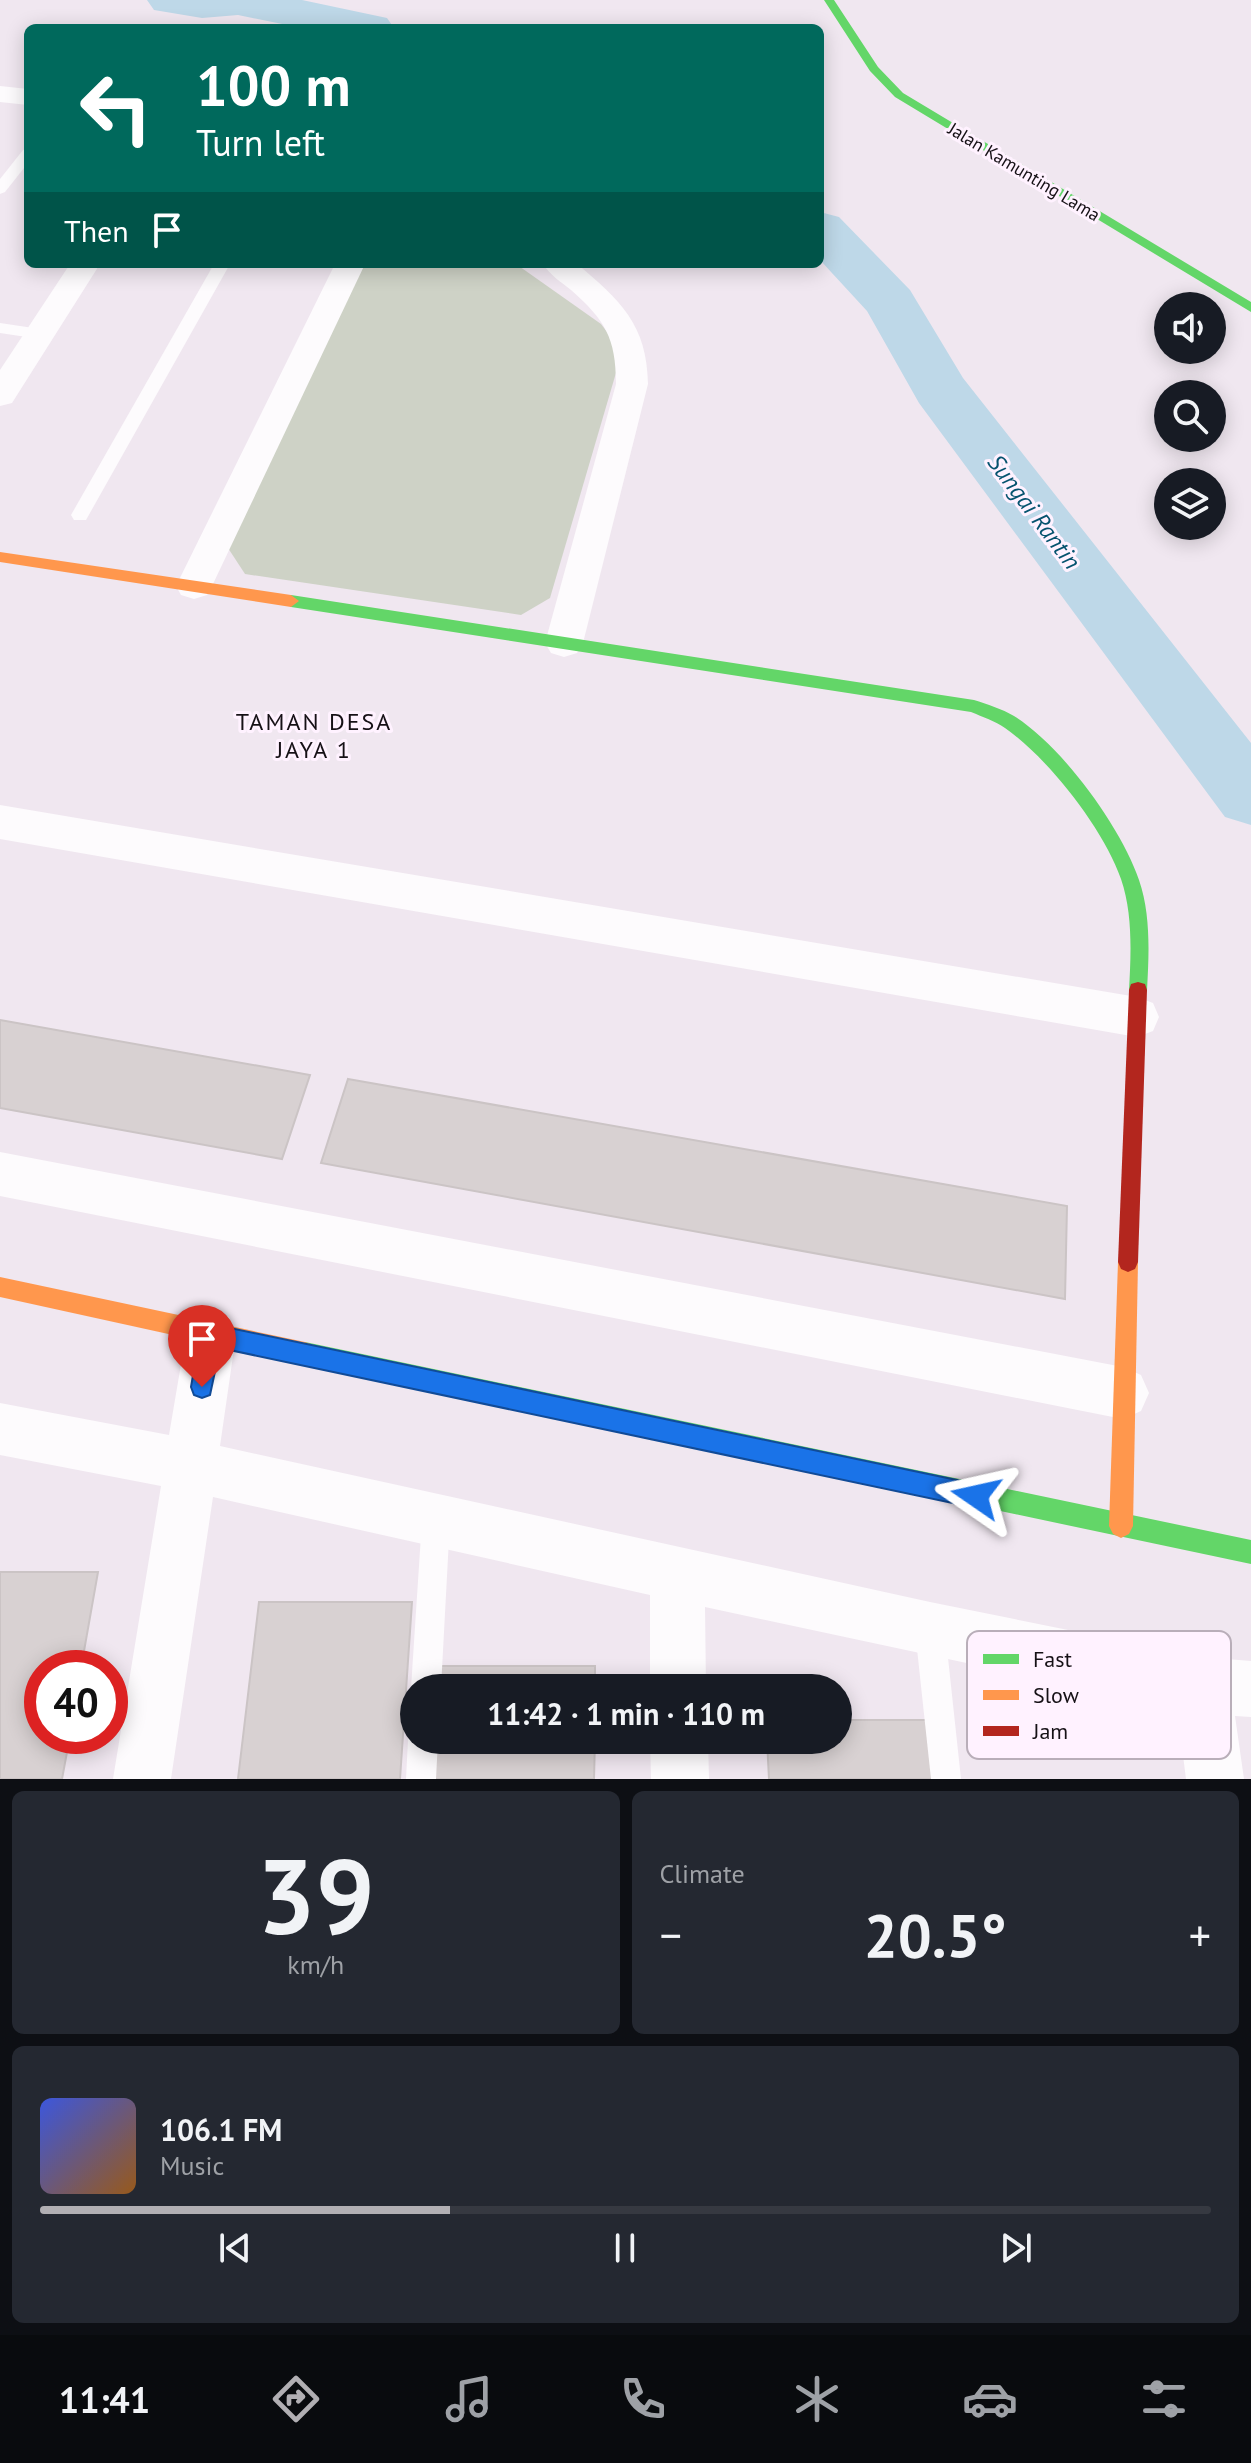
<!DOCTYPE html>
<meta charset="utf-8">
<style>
:root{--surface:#171b24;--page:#242831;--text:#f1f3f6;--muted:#9ea1a6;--line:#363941;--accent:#b1afb3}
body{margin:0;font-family:"PT Sans",sans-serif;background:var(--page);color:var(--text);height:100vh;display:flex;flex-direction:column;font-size:30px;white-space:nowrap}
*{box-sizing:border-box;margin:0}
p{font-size:26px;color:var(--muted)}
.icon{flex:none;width:44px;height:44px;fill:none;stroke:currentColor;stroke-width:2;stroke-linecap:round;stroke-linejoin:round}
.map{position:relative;height:1779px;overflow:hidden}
.panel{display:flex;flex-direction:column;gap:12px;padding:12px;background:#0d0f14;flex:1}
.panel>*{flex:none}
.top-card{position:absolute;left:24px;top:24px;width:800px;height:244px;border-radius:12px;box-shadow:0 4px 20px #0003;background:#00695c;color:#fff;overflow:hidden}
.controls{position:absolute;left:1154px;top:292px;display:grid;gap:16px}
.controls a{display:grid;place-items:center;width:72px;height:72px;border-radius:50%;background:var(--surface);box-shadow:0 4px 20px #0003;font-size:40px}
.speed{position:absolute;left:24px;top:1650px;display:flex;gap:16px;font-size:40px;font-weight:700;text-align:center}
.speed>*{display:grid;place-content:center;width:104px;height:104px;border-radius:50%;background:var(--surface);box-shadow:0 4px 20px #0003;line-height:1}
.speed .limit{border:12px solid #d22;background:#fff;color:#111}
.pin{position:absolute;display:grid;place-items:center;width:68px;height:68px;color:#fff;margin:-82px -34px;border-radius:50% 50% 50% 0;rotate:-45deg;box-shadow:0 0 8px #0007}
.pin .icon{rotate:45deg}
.me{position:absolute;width:88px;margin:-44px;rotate:281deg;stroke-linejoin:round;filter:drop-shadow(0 0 6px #0008)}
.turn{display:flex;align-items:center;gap:28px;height:168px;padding:0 40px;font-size:36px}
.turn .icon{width:104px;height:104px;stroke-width:2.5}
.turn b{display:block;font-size:56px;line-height:68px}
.then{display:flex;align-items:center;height:76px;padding:0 40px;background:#0003;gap:16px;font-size:30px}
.big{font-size:60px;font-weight:600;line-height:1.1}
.panel .widget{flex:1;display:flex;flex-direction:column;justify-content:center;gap:12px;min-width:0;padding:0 28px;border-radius:12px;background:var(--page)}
.panel .dial{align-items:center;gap:0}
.dial b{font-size:104px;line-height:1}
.song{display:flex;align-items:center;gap:24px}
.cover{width:96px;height:96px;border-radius:12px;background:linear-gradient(135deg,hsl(230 70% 55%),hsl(30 70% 35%))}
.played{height:8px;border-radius:4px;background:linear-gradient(90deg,var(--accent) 35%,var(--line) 35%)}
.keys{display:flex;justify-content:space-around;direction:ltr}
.heat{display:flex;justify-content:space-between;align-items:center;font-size:44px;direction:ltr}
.panel .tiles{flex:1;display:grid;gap:12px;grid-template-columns:1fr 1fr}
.widget:last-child{grid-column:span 2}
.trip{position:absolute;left:400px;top:1674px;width:452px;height:80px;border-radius:40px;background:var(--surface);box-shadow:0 4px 20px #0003;font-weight:600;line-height:80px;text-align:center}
.menu{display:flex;height:128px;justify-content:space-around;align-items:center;background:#090b0e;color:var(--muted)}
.menu .icon{width:56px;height:56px}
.menu .current{color:var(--accent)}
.menu b{font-size:36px;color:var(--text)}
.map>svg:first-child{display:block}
.green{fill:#ced2c6}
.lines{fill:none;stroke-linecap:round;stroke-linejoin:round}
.river{fill:#bed8e8;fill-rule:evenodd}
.building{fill:#d8d1d2;stroke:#cbc4c5;stroke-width:2}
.lane{fill:#fdfbfd;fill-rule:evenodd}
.street{fill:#fdfbfd;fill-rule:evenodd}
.fast{fill:#63d668;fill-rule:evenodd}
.slow{fill:#ff974d;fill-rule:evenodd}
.jam{fill:#b3261e;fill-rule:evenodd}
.route{fill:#1a73e8;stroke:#114b97;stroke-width:2}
.labels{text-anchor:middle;stroke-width:6;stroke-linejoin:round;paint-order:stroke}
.far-street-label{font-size:18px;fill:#161116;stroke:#fff2ff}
.water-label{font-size:24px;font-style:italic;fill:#06536f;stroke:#fff2ff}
.neighbourhood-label{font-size:24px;letter-spacing:2px;fill:#161116;stroke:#fff2ff}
.key{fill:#fff2ff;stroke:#b9aeb9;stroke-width:2}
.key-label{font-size:22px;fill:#161116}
</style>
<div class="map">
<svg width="1251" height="1779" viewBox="0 0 1251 1779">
<rect width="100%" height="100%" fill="#f0e7f0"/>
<!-- green -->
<polygon class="green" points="355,264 516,264 601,324 614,341 618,366 550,598 521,615 245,574 228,548"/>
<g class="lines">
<!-- river -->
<g class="river">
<polygon points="147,0 302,0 387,18 394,28 302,28 238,15 202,18 154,10"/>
<polygon points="820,212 839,217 910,290 963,378 1251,743 1251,825 1225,817 919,403 867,311 820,260"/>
</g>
</g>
<!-- building -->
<g class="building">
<polygon points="0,1020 310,1075 282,1159 0,1108"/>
<polygon points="348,1079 1067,1206 1065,1299 321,1163"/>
<polygon points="0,1572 98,1572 81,1668 42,1668 42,1736 70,1736 62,1779 0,1779"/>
<polygon points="259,1602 412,1602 400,1779 238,1779"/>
<polygon points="438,1666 595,1666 595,1688 437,1688"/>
<polygon points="838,1720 927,1720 933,1779 769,1779 767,1740 838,1740"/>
<polygon points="434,1740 595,1740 594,1779 432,1779"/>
</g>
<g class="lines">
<!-- lane -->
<g class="lane">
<polygon points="28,149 28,163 5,192 0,194 0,179 23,150"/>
<polygon points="214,264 230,264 86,520 74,520 71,515"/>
<polygon points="0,323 40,329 48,334 40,339 0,333"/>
<polygon points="436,1506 446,1510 450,1520 441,1688 414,1688 414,1695 411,1688 422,1520 426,1510"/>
<polygon points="930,1615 940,1620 945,1630 961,1779 931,1779 915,1630 920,1620"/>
<polygon points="412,1729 414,1740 438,1740 436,1779 406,1779 408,1740"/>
</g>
<!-- street -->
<g class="street">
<polygon points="0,86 28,89 28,105 0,102"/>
<polygon points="70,264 100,264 12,403 0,406 0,370"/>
<polygon points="335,264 365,264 212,586 207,595 194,599 181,595 176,586"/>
<path d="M543,264H577C620,300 647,324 648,384L583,643L577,653L564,657L551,653L545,643L616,384C616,338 605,320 571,290C561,282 550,275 543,264Z"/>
<polygon points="0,805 1137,997 1153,1003 1159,1017 1153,1031 1137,1037 0,839"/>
<polygon points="0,1152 1123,1367 1141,1375 1149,1393 1141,1411 1123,1419 0,1196"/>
<polygon points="211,1310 229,1317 236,1335 220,1446 930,1602 1202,1657 1251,1661 1251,1717 1235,1716 1244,1779 1186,1779 1177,1708 705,1607 706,1688 650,1688 650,1595 213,1497 171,1779 113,1779 161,1486 0,1455 0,1403 169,1435 186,1335 193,1317"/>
<polygon points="650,1740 708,1740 709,1779 651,1779"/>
</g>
<!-- fast -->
<g class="fast">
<polygon points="824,0 834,0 878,67 903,93 1251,302 1251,312 895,97 870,71"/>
<path d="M291,595L974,700C987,704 1002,709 1014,716C1062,746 1121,827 1139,880C1151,915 1149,954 1147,990L1145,996L1138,998L1131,996L1129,990C1131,954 1133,914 1121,879C1103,828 1049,759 1005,728C995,721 983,717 971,712L291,607L283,601Z"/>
<polygon points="305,1342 1251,1540 1251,1564 305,1364 297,1361 294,1353 297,1345"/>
</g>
<!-- slow -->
<g class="slow">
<polygon points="0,552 291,595 299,601 291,607 0,562"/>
<polygon points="1128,1252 1135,1255 1138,1262 1133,1526 1129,1534 1121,1538 1113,1534 1109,1526 1118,1262 1121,1255"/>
<polygon points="0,1277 305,1342 313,1345 316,1353 313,1361 305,1364 0,1297"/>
</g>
<!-- jam -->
<polygon class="jam" points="1138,982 1145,984 1147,990 1138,1262 1135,1269 1128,1272 1121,1269 1118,1262 1129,990 1131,984"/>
</g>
<!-- route -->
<polygon class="route" points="211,1324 976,1484 984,1488 987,1496 984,1504 976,1508 220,1348 210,1395 202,1398 194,1395 191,1387 200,1335 203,1327"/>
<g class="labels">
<!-- far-street labels -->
<g class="far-street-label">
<text transform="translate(1024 172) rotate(31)" y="6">Jalan Kamunting Lama</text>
</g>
<!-- water labels -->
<g class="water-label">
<text transform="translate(1034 512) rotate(53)" y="8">Sungai Rantin</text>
</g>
<!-- neighbourhood labels -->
<g class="neighbourhood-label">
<text x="314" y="730">TAMAN DESA<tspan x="314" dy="28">JAYA 1</tspan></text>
</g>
</g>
<!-- legend -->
<rect x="967" y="1631" width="264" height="128" rx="12" class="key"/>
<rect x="983" y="1654" width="36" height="10" fill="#63d668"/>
<rect x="983" y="1690" width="36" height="10" fill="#ff974d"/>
<rect x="983" y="1726" width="36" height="10" fill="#b3261e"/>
<g class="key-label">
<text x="1033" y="1667">Fast</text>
<text x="1033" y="1703">Slow</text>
<text x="1033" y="1739">Jam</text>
</g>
</svg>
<div class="controls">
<a><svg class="icon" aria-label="sound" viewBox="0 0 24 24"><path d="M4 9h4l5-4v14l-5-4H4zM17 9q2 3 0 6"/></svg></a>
<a><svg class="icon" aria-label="search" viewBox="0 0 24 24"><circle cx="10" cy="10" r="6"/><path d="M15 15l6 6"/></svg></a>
<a><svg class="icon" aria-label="layers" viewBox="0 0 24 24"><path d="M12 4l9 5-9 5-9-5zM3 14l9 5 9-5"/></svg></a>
</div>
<div class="speed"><div class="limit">40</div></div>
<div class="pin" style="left:202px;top:1387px;background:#d93025"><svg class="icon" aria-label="arrive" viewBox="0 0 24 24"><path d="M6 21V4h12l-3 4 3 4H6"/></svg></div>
<svg class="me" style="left:976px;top:1496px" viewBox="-20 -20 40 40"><path d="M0-17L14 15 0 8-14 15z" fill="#1a73e8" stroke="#fff" stroke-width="4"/></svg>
<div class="trip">11:42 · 1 min · 110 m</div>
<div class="top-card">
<div class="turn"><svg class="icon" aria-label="left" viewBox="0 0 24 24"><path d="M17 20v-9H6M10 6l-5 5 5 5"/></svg><div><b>100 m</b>Turn left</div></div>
<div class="then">Then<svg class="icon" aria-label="arrive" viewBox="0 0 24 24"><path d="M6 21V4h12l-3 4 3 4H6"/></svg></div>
</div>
</div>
<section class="panel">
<div class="tiles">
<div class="widget dial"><b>39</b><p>km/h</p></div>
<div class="widget"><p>Climate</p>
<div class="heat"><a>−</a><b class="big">20.5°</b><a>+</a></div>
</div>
<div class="widget">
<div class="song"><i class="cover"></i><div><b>106.1 FM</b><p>Music</p></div></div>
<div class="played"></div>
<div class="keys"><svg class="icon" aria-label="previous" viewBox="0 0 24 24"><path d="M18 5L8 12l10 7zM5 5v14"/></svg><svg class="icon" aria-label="pause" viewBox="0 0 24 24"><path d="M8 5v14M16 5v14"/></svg><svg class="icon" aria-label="next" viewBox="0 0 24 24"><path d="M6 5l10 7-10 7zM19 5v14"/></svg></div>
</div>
</div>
</section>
<nav class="menu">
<b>11:41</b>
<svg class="icon current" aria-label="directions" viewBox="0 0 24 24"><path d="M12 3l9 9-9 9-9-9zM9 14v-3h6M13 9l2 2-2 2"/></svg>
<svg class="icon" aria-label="music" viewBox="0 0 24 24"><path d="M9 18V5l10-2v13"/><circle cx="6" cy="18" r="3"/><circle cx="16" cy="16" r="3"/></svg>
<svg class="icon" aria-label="phone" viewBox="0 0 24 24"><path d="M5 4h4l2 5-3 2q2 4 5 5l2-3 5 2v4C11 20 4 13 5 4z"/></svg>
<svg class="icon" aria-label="climate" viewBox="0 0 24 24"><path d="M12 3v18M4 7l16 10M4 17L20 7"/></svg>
<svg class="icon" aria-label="car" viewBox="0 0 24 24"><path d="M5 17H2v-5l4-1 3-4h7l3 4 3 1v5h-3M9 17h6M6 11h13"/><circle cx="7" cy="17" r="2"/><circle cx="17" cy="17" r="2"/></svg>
<svg class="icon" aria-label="filters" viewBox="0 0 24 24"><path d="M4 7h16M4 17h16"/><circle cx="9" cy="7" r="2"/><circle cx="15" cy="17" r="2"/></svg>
</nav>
